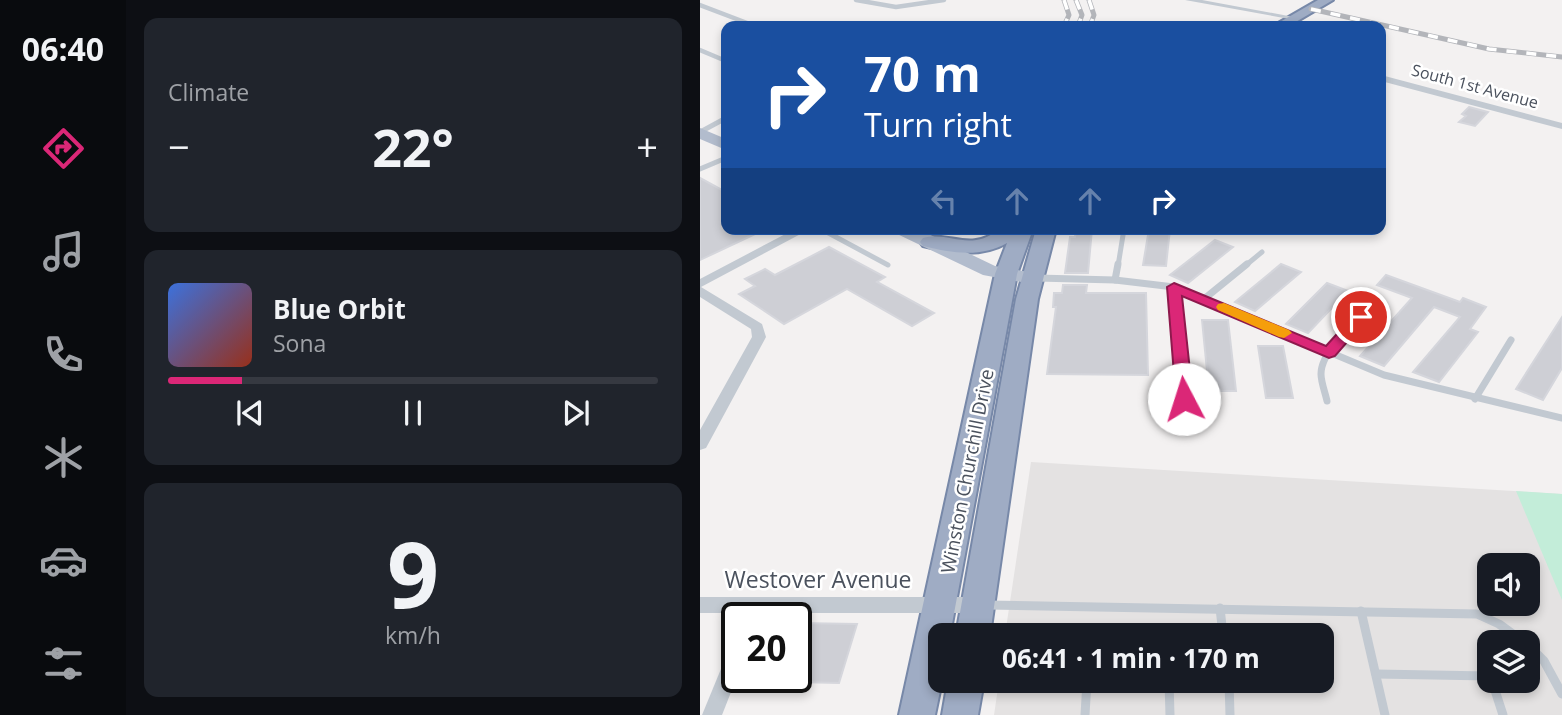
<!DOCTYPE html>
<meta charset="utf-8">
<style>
:root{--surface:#171b24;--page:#20242c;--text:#f1f3f6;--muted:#9ea1a6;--line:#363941;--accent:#db2777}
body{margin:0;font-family:"Open Sans",sans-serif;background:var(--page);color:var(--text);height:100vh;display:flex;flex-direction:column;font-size:26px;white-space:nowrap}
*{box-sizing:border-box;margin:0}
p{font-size:23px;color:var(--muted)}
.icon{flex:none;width:38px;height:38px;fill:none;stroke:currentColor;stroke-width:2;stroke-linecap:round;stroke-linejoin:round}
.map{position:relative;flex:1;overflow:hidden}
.drawer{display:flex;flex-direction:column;gap:18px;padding:18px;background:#0d0f14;width:574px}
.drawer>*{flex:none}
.top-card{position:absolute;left:21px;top:21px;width:665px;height:214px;border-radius:14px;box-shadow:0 4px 10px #0003;background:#1a4fa0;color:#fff;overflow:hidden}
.buttons{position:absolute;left:777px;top:553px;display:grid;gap:14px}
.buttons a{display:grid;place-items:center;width:63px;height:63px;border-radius:14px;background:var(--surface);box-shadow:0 4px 10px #0003;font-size:35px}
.speed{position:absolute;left:21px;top:602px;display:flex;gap:14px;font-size:35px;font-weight:700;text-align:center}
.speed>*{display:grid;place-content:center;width:91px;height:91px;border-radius:50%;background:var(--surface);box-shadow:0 4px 10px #0003;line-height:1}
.speed .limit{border:4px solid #111;border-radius:10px;background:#fff;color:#111}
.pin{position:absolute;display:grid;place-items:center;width:60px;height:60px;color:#fff;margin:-30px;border:4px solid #fff;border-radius:50%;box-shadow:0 2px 7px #0007}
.me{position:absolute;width:77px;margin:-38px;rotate:355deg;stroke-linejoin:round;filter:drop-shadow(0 0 5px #0008)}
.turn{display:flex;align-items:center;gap:24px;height:147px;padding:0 28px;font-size:32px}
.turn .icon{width:91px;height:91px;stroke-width:2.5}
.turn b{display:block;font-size:49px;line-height:60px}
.lanes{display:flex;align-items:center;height:66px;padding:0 28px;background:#0003;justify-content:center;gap:35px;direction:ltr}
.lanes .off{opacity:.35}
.big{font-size:52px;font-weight:700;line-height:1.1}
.drawer .tile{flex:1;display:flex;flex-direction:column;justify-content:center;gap:10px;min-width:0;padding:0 24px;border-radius:14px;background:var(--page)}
.drawer .dial{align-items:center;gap:0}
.dial b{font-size:91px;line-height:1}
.song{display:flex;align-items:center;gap:21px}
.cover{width:84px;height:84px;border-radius:10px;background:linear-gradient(135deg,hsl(220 70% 55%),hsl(10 70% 35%))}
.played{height:7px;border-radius:4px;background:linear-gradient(90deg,var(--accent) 15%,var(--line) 15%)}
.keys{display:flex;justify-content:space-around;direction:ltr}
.heat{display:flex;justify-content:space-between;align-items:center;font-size:38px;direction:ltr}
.trip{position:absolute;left:228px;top:623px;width:406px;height:70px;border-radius:14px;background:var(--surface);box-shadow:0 4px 10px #0003;font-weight:700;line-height:70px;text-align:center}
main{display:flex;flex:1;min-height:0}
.tabs{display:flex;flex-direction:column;width:126px;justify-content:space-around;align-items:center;background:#090b0e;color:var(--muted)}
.tabs .icon{width:49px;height:49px}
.tabs .selected{color:var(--accent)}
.tabs b{font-size:32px;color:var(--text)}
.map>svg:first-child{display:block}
.education{fill:#e4e2e2;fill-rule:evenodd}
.green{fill:#c3edd9}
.building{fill:#cecfd5;stroke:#d5d6dc;stroke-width:2}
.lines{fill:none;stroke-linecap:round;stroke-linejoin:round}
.trunk-casing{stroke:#7788a8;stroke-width:4}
.service-far3{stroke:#c2c9d1;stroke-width:4.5}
.service-far2{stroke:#c2c9d1;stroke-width:5}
.service-far1{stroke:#c2c9d1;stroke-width:7}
.service{stroke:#c2c9d1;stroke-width:9}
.minor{fill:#c2c9d1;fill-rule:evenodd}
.primary{fill:#b2bccd;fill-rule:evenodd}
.trunk{fill:#9facc4;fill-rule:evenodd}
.rail-casing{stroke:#b3b5ba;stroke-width:5}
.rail{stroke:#fff;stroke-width:3.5;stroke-dasharray:10;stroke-linecap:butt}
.route{fill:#db2777;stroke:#8e194d;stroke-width:2}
.slow{fill:#f59e0b}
.labels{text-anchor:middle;stroke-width:5;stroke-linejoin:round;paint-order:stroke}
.far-street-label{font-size:16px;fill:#4a515d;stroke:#fff}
.street-label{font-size:19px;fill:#4a515d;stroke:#fff}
.near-street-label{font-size:23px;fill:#4a515d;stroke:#fff}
</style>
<main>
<nav class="tabs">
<b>06:40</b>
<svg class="icon selected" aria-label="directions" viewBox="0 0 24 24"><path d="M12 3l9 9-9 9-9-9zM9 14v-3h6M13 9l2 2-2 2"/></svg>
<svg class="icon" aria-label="music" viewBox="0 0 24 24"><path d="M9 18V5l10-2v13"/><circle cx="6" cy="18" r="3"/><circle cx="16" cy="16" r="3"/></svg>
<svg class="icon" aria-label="phone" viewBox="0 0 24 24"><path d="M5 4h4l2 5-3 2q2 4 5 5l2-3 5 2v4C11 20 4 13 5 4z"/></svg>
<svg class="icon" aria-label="climate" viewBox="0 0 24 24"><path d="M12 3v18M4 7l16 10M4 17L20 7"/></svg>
<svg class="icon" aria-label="car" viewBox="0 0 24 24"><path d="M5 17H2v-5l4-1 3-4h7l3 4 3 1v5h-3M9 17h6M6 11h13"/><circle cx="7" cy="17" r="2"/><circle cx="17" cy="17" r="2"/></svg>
<svg class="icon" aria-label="filters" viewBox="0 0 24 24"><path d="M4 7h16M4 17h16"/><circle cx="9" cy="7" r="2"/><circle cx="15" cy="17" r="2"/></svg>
</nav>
<section class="drawer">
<div class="tile"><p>Climate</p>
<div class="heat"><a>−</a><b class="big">22°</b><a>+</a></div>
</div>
<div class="tile">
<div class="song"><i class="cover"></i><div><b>Blue Orbit</b><p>Sona</p></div></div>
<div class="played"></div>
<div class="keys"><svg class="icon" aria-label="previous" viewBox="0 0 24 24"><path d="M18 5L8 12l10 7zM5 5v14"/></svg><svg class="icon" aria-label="pause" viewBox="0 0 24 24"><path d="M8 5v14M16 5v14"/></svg><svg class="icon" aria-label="next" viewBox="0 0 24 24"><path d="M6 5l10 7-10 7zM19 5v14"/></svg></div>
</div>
<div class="tile dial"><b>9</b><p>km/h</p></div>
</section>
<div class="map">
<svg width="862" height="715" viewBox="0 0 862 715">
<rect width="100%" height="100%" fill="#f3f1f1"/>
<!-- education -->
<path class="education" d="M331,462L862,494V715H294L299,681H621V635H305ZM789,565H828V604H789ZM789,642H828V681H789Z"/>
<!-- green -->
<polygon class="green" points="816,491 862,494 862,600"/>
<!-- building -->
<g class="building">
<polygon points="769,107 788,112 775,126 759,122 766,116 762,114"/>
<polygon points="0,178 26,192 26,229 66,229 0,260"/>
<polygon points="376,229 392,229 388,273 365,273 370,237 375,237"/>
<polygon points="449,229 470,229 466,266 443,265"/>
<polygon points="515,240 533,247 488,283 470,275"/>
<polygon points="129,247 185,277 177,282 234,313 212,326 147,289 84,324 39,294 55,286 45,279 65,269 75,275"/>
<polygon points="581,264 601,272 555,311 535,302"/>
<polygon points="686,275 760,302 763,298 786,307 770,329 778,332 739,382 713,372 760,317 734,307 684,366 660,356 712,298 677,285"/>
<polygon points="627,283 648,291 608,333 586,324"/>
<polygon points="363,285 387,285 386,293 446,293 448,375 347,374 356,307 353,307 354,293 362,293"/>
<polygon points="862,317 862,368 843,400 816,389"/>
<polygon points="502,320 528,320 536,391 509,391"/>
<polygon points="558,346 583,346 593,398 566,398"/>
<polygon points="96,623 157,624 139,683 96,682"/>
</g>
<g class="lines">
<defs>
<g id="trunk">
<polygon points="618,0 633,0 589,26 573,26"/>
<path d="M300,229H333L317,274L250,635H240L242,681L235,715H199L295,274L307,243C281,258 251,253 223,246L220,242L223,238C251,231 269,253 300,229Z"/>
<polygon points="336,229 356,229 338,299 290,635 256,635 316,299"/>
<polygon points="248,681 284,681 278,715 242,715"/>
</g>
</defs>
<!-- trunk casing -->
<use href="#trunk" class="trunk-casing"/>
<!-- service-far3 -->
<g class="service-far3">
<polyline points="156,0 196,7 244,0"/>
<polyline points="0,5 55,26"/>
<polyline points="0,50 26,61"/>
</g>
<!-- service-far2 -->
<g class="service-far2">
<polyline points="0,132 26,118"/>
<polyline points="0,169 26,158"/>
<polyline points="121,229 188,265"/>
<polyline points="418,266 424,229"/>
<polyline points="545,266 562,252"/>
</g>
<!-- service-far1 -->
<g class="service-far1">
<polyline points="337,278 415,280 474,287 684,375 862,418"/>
<polyline points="415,280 418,264"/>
<polyline points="474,287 484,399"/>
<polyline points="504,299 547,264"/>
<polyline points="775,399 811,340"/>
<path d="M627,401C625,392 621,382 621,374C621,349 661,316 677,298"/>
</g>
<!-- service -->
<g class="service">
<polyline points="286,605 777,614 799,624 824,642"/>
<polyline points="520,608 523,635"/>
<polyline points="661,611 685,715"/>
<polyline points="828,645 844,661 862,694"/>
<polyline points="676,674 789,676"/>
<polyline points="469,681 470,715"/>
<polyline points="529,681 530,715"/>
<polyline points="792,681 803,715"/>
<polyline points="385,715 387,681"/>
</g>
<!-- minor -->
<g class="minor">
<polygon points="485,0 502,0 599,18 595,20"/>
<polygon points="681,75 862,123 862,129 681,81"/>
<polygon points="95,229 110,229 1,287 62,324 66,337 6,448 0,450 0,430 52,337 51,329 0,297 0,279"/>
<polygon points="0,597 278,597 285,599 287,605 285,611 278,613 0,613"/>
<polygon points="37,644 37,677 22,715 2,715 30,647"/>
</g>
<!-- primary -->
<g class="primary">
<polygon points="0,128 26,139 26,150 0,139"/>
<polygon points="193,229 218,229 295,266 339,274 342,278 339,282 332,284 283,275 195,233"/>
</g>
<!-- trunk -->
<use href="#trunk" class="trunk"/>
<defs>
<g id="rail">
<polyline points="364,0 369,15 364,26"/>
<polyline points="376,0 382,15 378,26"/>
<polyline points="389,0 394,15 390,26"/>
<polyline points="611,9 789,49 862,57"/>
</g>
</defs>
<!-- rail casing -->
<use href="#rail" class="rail-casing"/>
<!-- rail -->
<use href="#rail" class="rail"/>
</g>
<!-- route -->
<polygon class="route" points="474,283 626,346 656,313 661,312 669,317 635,356 629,358 482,296 493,399 484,405 476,399 467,287"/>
<!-- slow -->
<polygon class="slow" points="524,303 589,330 592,333 584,338 579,337 518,310 516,307 518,304"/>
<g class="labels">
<!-- far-street labels -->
<g class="far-street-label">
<text transform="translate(775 86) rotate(15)" y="6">South 1st Avenue</text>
</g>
<!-- street labels -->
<g class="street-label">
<text transform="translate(267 471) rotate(-79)" y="7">Winston Churchill Drive</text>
</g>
<!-- near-street labels -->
<g class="near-street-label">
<text x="118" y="588">Westover Avenue</text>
</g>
</g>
</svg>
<div class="buttons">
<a><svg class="icon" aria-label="sound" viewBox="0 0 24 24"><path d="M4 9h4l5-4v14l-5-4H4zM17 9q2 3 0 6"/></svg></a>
<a><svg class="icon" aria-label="layers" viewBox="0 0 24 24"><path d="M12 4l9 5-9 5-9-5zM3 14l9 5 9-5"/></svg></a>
</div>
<div class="speed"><div class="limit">20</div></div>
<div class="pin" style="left:661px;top:317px;background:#d93025"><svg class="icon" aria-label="arrive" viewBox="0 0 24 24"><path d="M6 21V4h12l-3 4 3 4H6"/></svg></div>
<svg class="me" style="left:484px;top:399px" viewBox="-20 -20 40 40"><circle r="19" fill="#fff"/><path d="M0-13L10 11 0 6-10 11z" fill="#db2777"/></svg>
<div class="trip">06:41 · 1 min · 170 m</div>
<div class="top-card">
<div class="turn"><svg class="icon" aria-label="right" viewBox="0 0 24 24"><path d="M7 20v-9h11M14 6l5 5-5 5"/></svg><div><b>70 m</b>Turn right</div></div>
<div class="lanes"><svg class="icon off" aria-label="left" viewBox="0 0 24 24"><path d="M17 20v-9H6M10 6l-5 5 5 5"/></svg><svg class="icon off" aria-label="ahead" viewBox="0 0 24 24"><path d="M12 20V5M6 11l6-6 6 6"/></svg><svg class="icon off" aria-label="ahead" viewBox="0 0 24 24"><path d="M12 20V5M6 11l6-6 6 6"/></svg><svg class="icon" aria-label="right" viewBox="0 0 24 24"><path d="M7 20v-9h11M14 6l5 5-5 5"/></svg></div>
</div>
</div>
</main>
